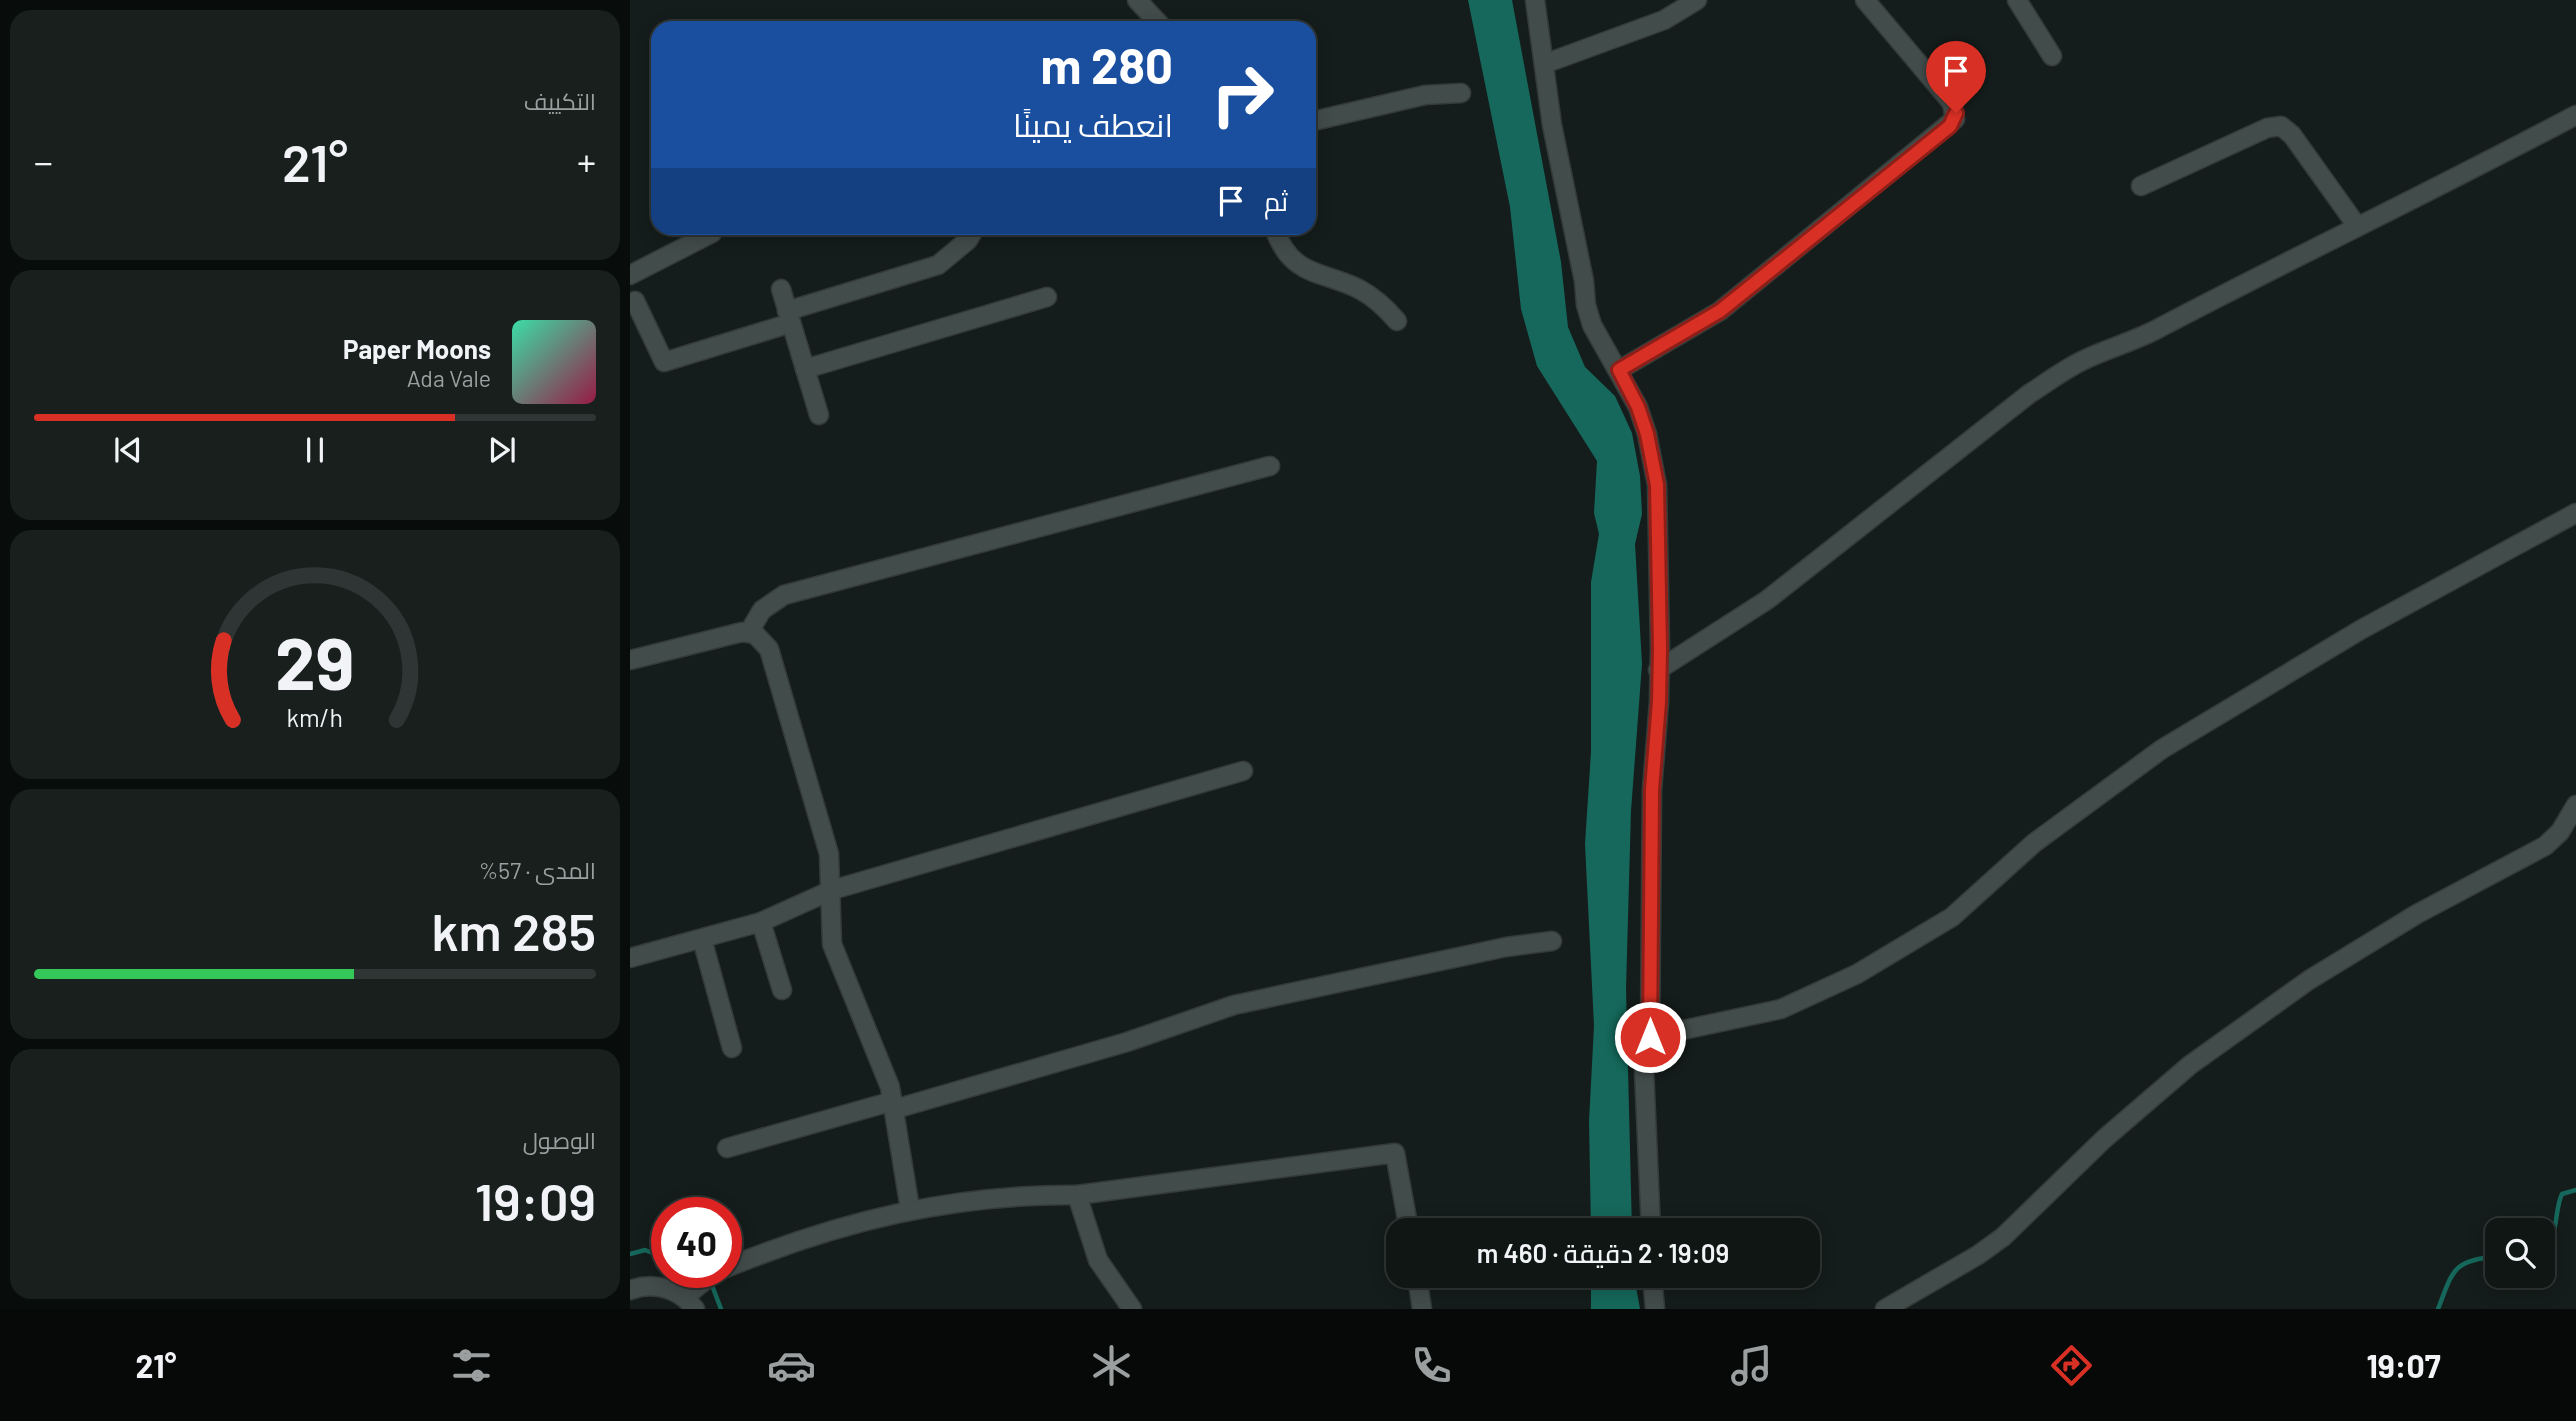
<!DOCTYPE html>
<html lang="ar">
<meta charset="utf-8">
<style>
:root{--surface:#0f1614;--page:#181f1d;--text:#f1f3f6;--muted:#9b9fa0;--line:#2f3534;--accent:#d93025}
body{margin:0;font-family:Barlow,Cairo,sans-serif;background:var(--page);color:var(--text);direction:rtl;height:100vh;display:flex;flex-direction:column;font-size:26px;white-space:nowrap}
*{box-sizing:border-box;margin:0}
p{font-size:23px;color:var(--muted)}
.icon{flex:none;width:38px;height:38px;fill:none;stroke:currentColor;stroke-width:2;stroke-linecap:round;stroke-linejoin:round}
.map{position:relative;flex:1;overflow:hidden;direction:ltr}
.details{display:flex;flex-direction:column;gap:10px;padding:10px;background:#080c0b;width:630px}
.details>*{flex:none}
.guide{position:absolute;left:21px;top:21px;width:665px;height:214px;border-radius:21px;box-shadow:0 4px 18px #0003,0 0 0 2px var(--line);direction:rtl;background:#1a4fa0;color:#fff;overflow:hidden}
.fabs{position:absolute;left:1855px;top:1218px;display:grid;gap:14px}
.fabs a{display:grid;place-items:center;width:70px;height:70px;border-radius:14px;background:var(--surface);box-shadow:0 4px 18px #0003,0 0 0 2px var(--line);font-size:35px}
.speed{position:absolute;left:21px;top:1197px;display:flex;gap:14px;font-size:35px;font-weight:700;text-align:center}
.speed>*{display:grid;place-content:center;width:91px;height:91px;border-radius:50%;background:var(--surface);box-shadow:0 4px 18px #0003,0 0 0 2px var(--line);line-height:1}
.speed .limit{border:10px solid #d22;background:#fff;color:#111}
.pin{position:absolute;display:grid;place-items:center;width:60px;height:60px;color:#fff;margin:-72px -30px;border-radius:50% 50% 50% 0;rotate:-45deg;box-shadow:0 0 7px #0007}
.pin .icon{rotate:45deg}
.me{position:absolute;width:77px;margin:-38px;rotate:0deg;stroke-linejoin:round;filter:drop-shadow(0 0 5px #0008)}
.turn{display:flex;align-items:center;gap:24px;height:147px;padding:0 28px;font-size:32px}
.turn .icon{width:91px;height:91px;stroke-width:2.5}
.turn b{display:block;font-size:49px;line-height:60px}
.then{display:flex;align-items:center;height:66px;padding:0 28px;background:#0003;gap:14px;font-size:26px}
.big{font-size:52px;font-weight:600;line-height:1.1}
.details .tile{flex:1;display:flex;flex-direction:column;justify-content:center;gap:10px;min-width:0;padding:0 24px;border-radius:21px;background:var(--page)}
.details .dial{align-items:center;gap:0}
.dial svg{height:182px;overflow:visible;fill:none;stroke:var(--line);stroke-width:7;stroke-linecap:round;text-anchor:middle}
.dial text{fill:var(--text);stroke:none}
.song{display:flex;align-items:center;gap:21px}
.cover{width:84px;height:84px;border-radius:10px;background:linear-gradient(135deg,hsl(160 70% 55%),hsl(340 70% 35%))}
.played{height:7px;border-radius:4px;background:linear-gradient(90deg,var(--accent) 75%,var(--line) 75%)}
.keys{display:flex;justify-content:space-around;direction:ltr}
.heat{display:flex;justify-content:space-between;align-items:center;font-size:38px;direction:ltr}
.charge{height:10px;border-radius:5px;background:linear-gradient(90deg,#34c759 57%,var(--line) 0)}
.trip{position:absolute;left:756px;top:1218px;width:434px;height:70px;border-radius:21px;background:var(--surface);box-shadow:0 4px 18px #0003,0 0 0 2px var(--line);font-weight:600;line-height:70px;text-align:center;direction:rtl}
.menu{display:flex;height:112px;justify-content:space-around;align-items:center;background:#060908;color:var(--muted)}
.menu .icon{width:49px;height:49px}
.menu .active{color:var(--accent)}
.menu b{font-size:32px;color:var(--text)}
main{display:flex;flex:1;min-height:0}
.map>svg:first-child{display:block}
.water{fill:#15685b}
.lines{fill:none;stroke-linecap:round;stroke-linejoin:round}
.stream{stroke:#15685b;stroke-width:4.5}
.minor-casing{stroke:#333a38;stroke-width:21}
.minor{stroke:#424c4a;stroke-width:18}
.route-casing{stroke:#8d1f18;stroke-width:18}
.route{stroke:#d93025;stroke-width:12}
</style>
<main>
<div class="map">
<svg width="1946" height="1309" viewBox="0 0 1946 1309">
<rect width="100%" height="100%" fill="#141d1b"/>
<!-- water -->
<g class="water">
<polygon points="838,0 882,0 931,262 938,327 955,367 985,396 1002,433 1010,476 1012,514 1005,544 1012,664 1001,811 996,989 1002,1230 961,1230 959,1121 964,1026 955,844 961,752 961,582 969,534 964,513 967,461 907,366 891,309 880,207"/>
<polygon points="961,1276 1004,1276 1010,1309 961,1309"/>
</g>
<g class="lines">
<!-- stream -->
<g class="stream">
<path d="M1913,1248C1929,1238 1924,1210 1932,1194L1946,1190"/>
<polyline points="0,1254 15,1250 37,1259"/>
<polyline points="58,1272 69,1279"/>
<polyline points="76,1284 83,1288 91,1309"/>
<path d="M1808,1309C1824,1268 1822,1262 1867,1256"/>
</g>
<defs>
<g id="minor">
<polyline points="507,0 533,28"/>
<polyline points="905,0 922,125 954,281 956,305 962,325 1008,407 1017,434 1027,485 1030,649 1029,702 1022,790 1020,1037 1014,1069 1021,1230"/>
<polyline points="1387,0 1422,56"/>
<polyline points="914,64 1034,20 1067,0"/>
<polyline points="679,122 795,95 831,93"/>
<polyline points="1511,186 1637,128 1651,126 1662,135 1727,226"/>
<path d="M644,228C662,278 691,270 729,289C744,297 756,308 767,321"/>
<polyline points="0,275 82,233"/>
<polyline points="151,289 189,415"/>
<polyline points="0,304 5,301 34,362 161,323"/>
<polyline points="157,311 308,265 338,240 345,228"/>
<polyline points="175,369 417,297"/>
<polyline points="989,370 1090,311 1325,119 1322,103 1235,0"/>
<polyline points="119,632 132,610 154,595 640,466"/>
<polyline points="0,660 112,632 125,634 139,649 199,854 202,944 260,1087 280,1209"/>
<path d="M1028,670L1137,600L1399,394C1418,382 1437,367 1458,358C1482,347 1508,340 1531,327C1668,255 1809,188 1946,115"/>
<polyline points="131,922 152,990"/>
<polyline points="72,939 102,1048"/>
<polyline points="0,958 131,922 202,890 613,771"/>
<polyline points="1020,1037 1151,1009 1227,974 1322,917 1404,843 1532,749 1732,629 1946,513"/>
<polyline points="265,1109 497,1042 604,1005 876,947 922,941"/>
<polyline points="97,1148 263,1101"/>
<polyline points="447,1195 468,1260 502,1309"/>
<path d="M96,1268C211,1221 322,1194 447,1195L765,1153L779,1230"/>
<polyline points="787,1276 792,1309"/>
<polyline points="1022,1276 1025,1309"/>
<path d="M0,1290C25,1281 50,1289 65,1309"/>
<polyline points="55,1297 85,1272"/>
<polyline points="1255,1309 1348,1255 1373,1237 1474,1139 1560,1065 1679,980 1787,914 1915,846 1930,832 1946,805"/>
</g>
</defs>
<!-- minor casing -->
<use href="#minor" class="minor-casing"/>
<!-- minor -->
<use href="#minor" class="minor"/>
</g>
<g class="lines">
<defs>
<polyline id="route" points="1020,1037 1022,790 1029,702 1030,649 1027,485 1017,434 1008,407 989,370 1090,311 1320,126 1326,113"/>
</defs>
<!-- route casing -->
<use href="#route" class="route-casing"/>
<!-- route -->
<use href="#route" class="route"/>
</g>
</svg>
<div class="fabs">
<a><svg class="icon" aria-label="search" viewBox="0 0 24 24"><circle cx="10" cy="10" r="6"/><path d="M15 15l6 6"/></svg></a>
</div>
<div class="speed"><div class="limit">40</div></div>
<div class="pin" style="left:1326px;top:113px;background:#d93025"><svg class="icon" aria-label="arrive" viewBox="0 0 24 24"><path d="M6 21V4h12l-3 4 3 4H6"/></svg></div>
<svg class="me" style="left:1020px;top:1037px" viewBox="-20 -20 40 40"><circle r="17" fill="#d93025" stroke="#fff" stroke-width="3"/><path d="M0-11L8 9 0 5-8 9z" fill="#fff"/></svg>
<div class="trip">19:09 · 2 دقيقة · 460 m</div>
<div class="guide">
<div class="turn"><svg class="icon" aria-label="right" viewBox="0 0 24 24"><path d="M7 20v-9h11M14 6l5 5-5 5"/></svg><div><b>280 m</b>انعطف يمينًا</div></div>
<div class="then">ثم<svg class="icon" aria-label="arrive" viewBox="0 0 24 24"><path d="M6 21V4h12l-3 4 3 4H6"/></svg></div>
</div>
</div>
<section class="details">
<div class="tile"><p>التكييف</p>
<div class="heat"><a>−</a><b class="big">21°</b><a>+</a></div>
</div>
<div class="tile">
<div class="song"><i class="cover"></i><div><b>Paper Moons</b><p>Ada Vale</p></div></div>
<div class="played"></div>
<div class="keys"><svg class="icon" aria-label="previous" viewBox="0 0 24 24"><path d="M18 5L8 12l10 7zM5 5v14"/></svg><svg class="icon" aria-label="pause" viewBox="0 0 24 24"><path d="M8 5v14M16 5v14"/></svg><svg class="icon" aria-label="next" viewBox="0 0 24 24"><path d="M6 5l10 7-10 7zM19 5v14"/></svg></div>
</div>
<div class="tile dial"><svg viewBox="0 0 100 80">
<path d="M14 69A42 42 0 1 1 86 69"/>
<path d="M14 69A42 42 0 0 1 10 34" stroke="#d93025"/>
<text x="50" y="56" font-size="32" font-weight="700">29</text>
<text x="50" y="72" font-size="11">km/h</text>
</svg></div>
<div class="tile"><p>المدى · 57%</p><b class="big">285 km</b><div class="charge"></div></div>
<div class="tile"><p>الوصول</p><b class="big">19:09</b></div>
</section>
</main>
<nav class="menu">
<b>19:07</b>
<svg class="icon active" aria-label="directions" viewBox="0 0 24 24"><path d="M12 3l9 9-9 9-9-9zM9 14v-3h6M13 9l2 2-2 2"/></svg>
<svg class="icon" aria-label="music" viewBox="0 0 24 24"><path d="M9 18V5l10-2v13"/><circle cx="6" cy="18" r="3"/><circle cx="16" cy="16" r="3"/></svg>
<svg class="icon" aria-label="phone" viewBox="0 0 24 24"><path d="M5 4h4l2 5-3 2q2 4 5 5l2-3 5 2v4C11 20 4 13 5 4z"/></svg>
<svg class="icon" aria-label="climate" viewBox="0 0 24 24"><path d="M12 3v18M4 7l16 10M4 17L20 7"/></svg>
<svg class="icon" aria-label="car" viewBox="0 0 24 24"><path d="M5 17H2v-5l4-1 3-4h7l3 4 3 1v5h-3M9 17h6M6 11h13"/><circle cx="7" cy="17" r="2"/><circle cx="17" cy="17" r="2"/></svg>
<svg class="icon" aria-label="filters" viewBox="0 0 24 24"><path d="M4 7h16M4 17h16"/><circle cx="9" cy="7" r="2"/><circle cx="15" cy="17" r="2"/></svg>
<b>21°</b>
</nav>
